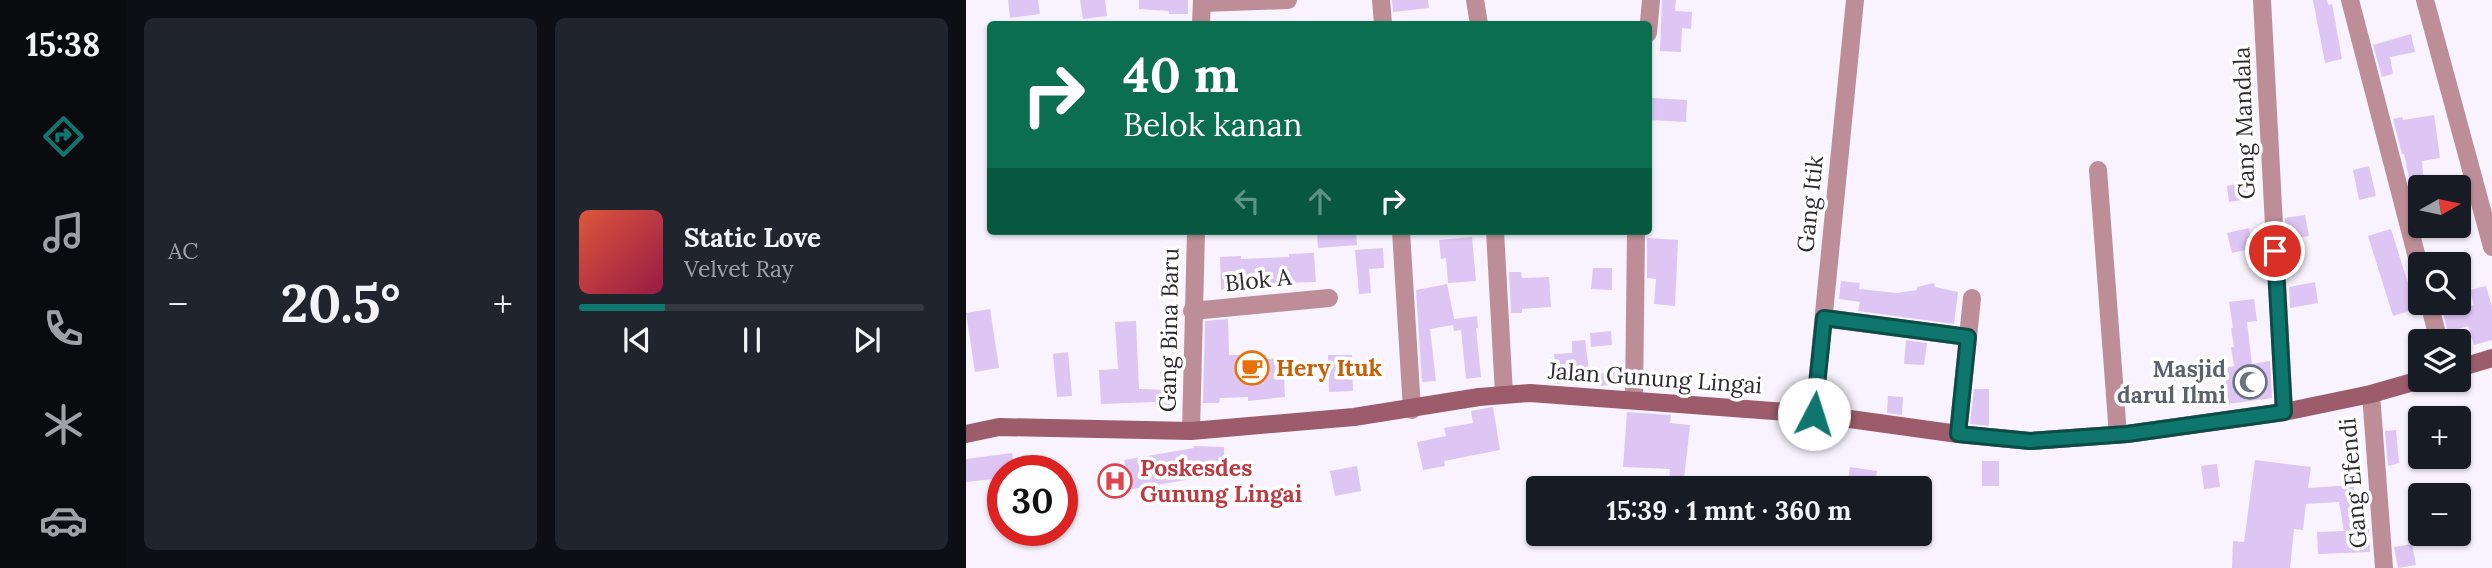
<!DOCTYPE html>
<html lang="id">
<meta charset="utf-8">
<style>
:root{--surface:#171b24;--page:#20242c;--text:#f1f3f6;--muted:#9ea1a6;--line:#363941;--accent:#0f766e}
body{margin:0;font-family:Lora,serif;background:var(--page);color:var(--text);height:100vh;display:flex;flex-direction:column;font-size:26px;white-space:nowrap}
*{box-sizing:border-box;margin:0}
p{font-size:23px;color:var(--muted)}
.icon{flex:none;width:38px;height:38px;fill:none;stroke:currentColor;stroke-width:2;stroke-linecap:round;stroke-linejoin:round}
.map{position:relative;flex:1;overflow:hidden}
.details{display:flex;flex-direction:column;gap:18px;padding:18px;background:#0d0f14;width:840px}
.details>*{flex:none}
.hud{position:absolute;left:21px;top:21px;width:665px;height:214px;border-radius:7px;box-shadow:0 2px 5px #0004;background:#0b6e4f;color:#fff;overflow:hidden}
.needle{width:46px;rotate:81deg}
.controls{position:absolute;left:1442px;top:175px;display:grid;gap:14px}
.controls a{display:grid;place-items:center;width:63px;height:63px;border-radius:7px;background:var(--surface);box-shadow:0 2px 5px #0004;font-size:35px}
.speed{position:absolute;left:21px;top:455px;display:flex;gap:14px;font-size:35px;font-weight:700;text-align:center}
.speed>*{display:grid;place-content:center;width:91px;height:91px;border-radius:50%;background:var(--surface);box-shadow:0 2px 5px #0004;line-height:1}
.speed .limit{border:10px solid #d22;background:#fff;color:#111}
.pin{position:absolute;display:grid;place-items:center;width:60px;height:60px;color:#fff;margin:-30px;border:4px solid #fff;border-radius:50%;box-shadow:0 2px 7px #0007}
.me{position:absolute;width:77px;margin:-38px;rotate:5deg;stroke-linejoin:round;filter:drop-shadow(0 0 5px #0008)}
.turn{display:flex;align-items:center;gap:24px;height:147px;padding:0 21px;font-size:32px}
.turn .icon{width:91px;height:91px;stroke-width:2.5}
.turn b{display:block;font-size:49px;line-height:60px}
.lanes{display:flex;align-items:center;height:66px;padding:0 21px;background:#0003;justify-content:center;gap:35px;direction:ltr}
.lanes .off{opacity:.35}
.big{font-size:52px;font-weight:800;line-height:1.1}
.details .widget{flex:1;display:flex;flex-direction:column;justify-content:center;gap:10px;min-width:0;padding:0 24px;border-radius:10px;background:var(--page)}
.song{display:flex;align-items:center;gap:21px}
.cover{width:84px;height:84px;border-radius:10px;background:linear-gradient(135deg,hsl(10 70% 55%),hsl(340 70% 35%))}
.played{height:7px;border-radius:4px;background:linear-gradient(90deg,var(--accent) 25%,var(--line) 25%)}
.keys{display:flex;justify-content:space-around;direction:ltr}
.heat{display:flex;justify-content:space-between;align-items:center;font-size:38px;direction:ltr}
.details .tiles{flex:1;display:grid;gap:18px;grid-template-columns:repeat(2,1fr)}
.trip{position:absolute;left:560px;top:476px;width:406px;height:70px;border-radius:7px;background:var(--surface);box-shadow:0 2px 5px #0004;font-weight:800;line-height:70px;text-align:center}
main{display:flex;flex:1;min-height:0}
.dock{display:flex;flex-direction:column;width:126px;justify-content:space-around;align-items:center;background:#090b0e;color:var(--muted)}
.dock .icon{width:49px;height:49px}
.dock .current{color:var(--accent)}
.dock b{font-size:32px;color:var(--text)}
.map>svg:first-child{display:block}
.building{fill:#ddc6f4}
.lines{fill:none;stroke-linecap:round;stroke-linejoin:round}
.street{stroke:#bd8e98;stroke-width:18}
.secondary{stroke:#9d5c6c;stroke-width:18}
.route-casing{stroke:#0a4d48;stroke-width:18}
.route{stroke:#0f766e;stroke-width:12}
.labels{text-anchor:middle;stroke-width:7;stroke-linejoin:round;paint-order:stroke}
.street-label{font-size:23px;fill:#2e2b30;stroke:#fff}
.food-label{font-size:23px;font-weight:bold;fill:#c56008;stroke:#fff;text-anchor:start}
.worship-label{font-size:23px;font-weight:bold;fill:#5b616d;stroke:#fff;text-anchor:end}
.health-label{font-size:23px;font-weight:bold;fill:#be3a42;stroke:#fff;text-anchor:start}
</style>
<main>
<nav class="dock">
<b>15:38</b>
<svg class="icon current" aria-label="directions" viewBox="0 0 24 24"><path d="M12 3l9 9-9 9-9-9zM9 14v-3h6M13 9l2 2-2 2"/></svg>
<svg class="icon" aria-label="music" viewBox="0 0 24 24"><path d="M9 18V5l10-2v13"/><circle cx="6" cy="18" r="3"/><circle cx="16" cy="16" r="3"/></svg>
<svg class="icon" aria-label="phone" viewBox="0 0 24 24"><path d="M5 4h4l2 5-3 2q2 4 5 5l2-3 5 2v4C11 20 4 13 5 4z"/></svg>
<svg class="icon" aria-label="climate" viewBox="0 0 24 24"><path d="M12 3v18M4 7l16 10M4 17L20 7"/></svg>
<svg class="icon" aria-label="car" viewBox="0 0 24 24"><path d="M5 17H2v-5l4-1 3-4h7l3 4 3 1v5h-3M9 17h6M6 11h13"/><circle cx="7" cy="17" r="2"/><circle cx="17" cy="17" r="2"/></svg>
</nav>
<section class="details">
<div class="tiles">
<div class="widget"><p>AC</p>
<div class="heat"><a>−</a><b class="big">20.5°</b><a>+</a></div>
</div>
<div class="widget">
<div class="song"><i class="cover"></i><div><b>Static Love</b><p>Velvet Ray</p></div></div>
<div class="played"></div>
<div class="keys"><svg class="icon" aria-label="previous" viewBox="0 0 24 24"><path d="M18 5L8 12l10 7zM5 5v14"/></svg><svg class="icon" aria-label="pause" viewBox="0 0 24 24"><path d="M8 5v14M16 5v14"/></svg><svg class="icon" aria-label="next" viewBox="0 0 24 24"><path d="M6 5l10 7-10 7zM19 5v14"/></svg></div>
</div>
</div>
</section>
<div class="map">
<svg width="1526" height="568" viewBox="0 0 1526 568">
<rect width="100%" height="100%" fill="#f8f3fe"/>
<!-- building -->
<g class="building">
<polygon points="42,0 72,0 74,14 44,18"/>
<polygon points="114,0 139,0 141,16 117,19"/>
<polygon points="173,0 222,0 222,14 203,14 203,11 173,9"/>
<polygon points="426,0 462,0 463,8 427,12"/>
<polygon points="696,0 710,0 709,11 726,12 725,29 716,28 715,52 694,51"/>
<polygon points="1347,0 1361,0 1362,5 1366,4 1376,59 1359,63"/>
<polygon points="1445,34 1449,52 1424,57 1427,74 1416,77 1407,45"/>
<polygon points="686,98 721,100 720,122 684,120"/>
<polygon points="1468,115 1474,158 1456,161 1458,186 1445,188 1438,154 1436,154 1427,119 1436,117 1437,120"/>
<polygon points="1403,166 1410,196 1393,200 1387,170"/>
<polygon points="1280,182 1283,199 1263,202 1261,186"/>
<polygon points="1339,215 1343,236 1320,240 1319,218"/>
<polygon points="1283,228 1287,248 1266,253 1261,233"/>
<polygon points="1425,229 1450,309 1427,316 1402,236"/>
<polygon points="351,231 390,231 391,245 352,248"/>
<polygon points="506,237 510,281 482,283 480,258 475,259 473,240"/>
<polygon points="681,238 712,240 709,306 688,304 690,279 681,278"/>
<polygon points="417,248 418,268 403,269 405,293 393,294 389,250"/>
<polygon points="348,253 350,282 316,283 316,287 255,290 254,257 275,256 275,259 323,257 323,254"/>
<polygon points="627,268 646,268 646,290 625,289"/>
<polygon points="543,272 555,272 556,278 583,277 585,307 556,309 556,313 545,313"/>
<polygon points="875,281 894,283 893,289 931,293 951,290 951,287 968,283 969,287 992,292 988,324 892,311 894,302 873,299"/>
<polygon points="1349,282 1352,303 1324,308 1323,287"/>
<polygon points="481,284 488,319 511,316 512,328 510,328 515,377 500,379 495,330 488,331 487,325 464,329 470,381 456,382 450,290"/>
<polygon points="1520,286 1526,307 1526,340 1508,345 1502,326 1482,332 1477,313 1508,305 1504,290"/>
<polygon points="1288,299 1291,321 1281,322 1286,364 1304,361 1306,398 1247,406 1245,393 1261,389 1258,368 1268,366 1265,347 1268,347 1265,328 1267,328 1263,302"/>
<polygon points="24,309 33,368 9,372 0,313"/>
<polygon points="262,319 263,355 300,355 300,359 317,358 319,397 282,401 282,397 254,398 253,403 237,403 239,321"/>
<polygon points="170,321 173,389 204,390 204,405 189,405 189,402 135,404 133,370 152,369 149,322"/>
<polygon points="645,331 646,345 625,347 624,333"/>
<polygon points="619,340 624,378 591,384 588,354 606,353 606,341"/>
<polygon points="940,340 961,343 958,365 938,364"/>
<polygon points="102,352 106,396 91,397 87,354"/>
<polygon points="362,355 386,355 387,391 363,392"/>
<polygon points="649,372 651,385 629,386 627,374"/>
<polygon points="1008,389 1023,389 1023,426 1004,424"/>
<polygon points="922,396 937,397 936,415 921,413"/>
<polygon points="527,407 534,450 478,461 479,466 457,470 451,442 480,436 478,428 507,423 505,411"/>
<polygon points="661,412 705,415 704,423 724,425 717,488 702,488 704,469 657,467"/>
<polygon points="1430,430 1433,463 1422,466 1419,431"/>
<polygon points="228,446 258,447 258,477 220,477 220,480 143,493 139,472 160,468 158,460 228,448"/>
<polygon points="46,453 49,470 35,471 36,478 0,482 0,459"/>
<polygon points="1289,460 1345,467 1342,488 1388,485 1389,503 1396,502 1400,529 1403,529 1404,552 1352,554 1351,532 1378,531 1373,502 1340,504 1337,530 1328,529 1324,568 1266,568 1267,541 1278,542"/>
<rect x="1016" y="461" width="17" height="25"/>
<polygon points="1251,464 1254,487 1238,489 1235,466"/>
<polygon points="391,466 395,491 369,496 364,471"/>
<polygon points="884,467 911,471 909,484 882,480"/>
<polygon points="1446,544 1450,565 1432,568 1428,547"/>
</g>
<g class="lines">
<!-- street -->
<g class="street">
<polyline points="415,0 417,24"/>
<polyline points="509,0 513,24"/>
<polyline points="1296,0 1318,412"/>
<polyline points="1384,0 1454,269"/>
<polyline points="1459,0 1526,247"/>
<polyline points="236,3 322,0"/>
<polyline points="235,24 236,0"/>
<polyline points="682,33 685,0"/>
<polyline points="1132,170 1152,435"/>
<polyline points="435,231 446,410"/>
<polyline points="529,231 538,394"/>
<polyline points="1463,303 1473,341"/>
<polyline points="226,311 363,298"/>
<polyline points="858,318 1002,337"/>
<polyline points="1405,394 1418,568"/>
<polyline points="668,400 670,231"/>
<polyline points="848,414 889,0"/>
<polyline points="225,431 230,231"/>
<polyline points="992,434 1006,298"/>
</g>
<!-- secondary -->
<g class="secondary">
<polyline points="1493,368 1526,358"/>
<polyline points="0,434 33,427 225,431 388,417 513,397 564,393 848,414 992,434 1064,441 1161,434 1318,412 1405,394 1454,380"/>
</g>
</g>
<g class="lines">
<defs>
<polyline id="route" points="848,414 858,318 1002,337 992,434 1064,441 1161,434 1318,412 1309,251"/>
</defs>
<!-- route casing -->
<use href="#route" class="route-casing"/>
<!-- route -->
<use href="#route" class="route"/>
</g>
<!-- icons -->
<defs>
<symbol id="cafe-ring" viewBox="-11 -11 22 22"><circle r="9.5" fill="#fff" stroke="#e8710a" stroke-width="1.5"/><path d="M-5.5-4.5H6V0H3Q3 3.5 0 3.5H-2.5Q-5.5 3.5-5.5 0ZM3-3.2v2h1.7v-2ZM-6 4.5H4V6H-6Z" fill="#e8710a"/></symbol>
<symbol id="mosque-ring" viewBox="-11 -11 22 22"><circle r="9.5" fill="#fff" stroke="#6b7280" stroke-width="1.5"/><path d="M3.5-4.9A6 6 0 1 0 3.5 4.9A5 5 0 1 1 3.5-4.9Z" fill="#6b7280"/></symbol>
<symbol id="hospital-ring" viewBox="-11 -11 22 22"><circle r="9.5" fill="#fff" stroke="#e0444e" stroke-width="1.5"/><path d="M-5-5h3v3.5h4V-5h3V5h-3V1.5h-4V5h-3Z" fill="#e0444e"/></symbol>
</defs>
<g fill-rule="evenodd">
<use href="#cafe-ring" x="267" y="349" width="38" height="38"/>
<use href="#mosque-ring" x="1265" y="363" width="38" height="38"/>
<use href="#hospital-ring" x="130" y="462" width="38" height="38"/>
</g>
<g class="labels">
<!-- street labels -->
<g class="street-label">
<text transform="translate(1278 123) rotate(-92)" y="8">Gang Mandala</text>
<text transform="translate(844 204) rotate(-84)" y="8">Gang Itik</text>
<text transform="translate(292 280) rotate(-6)" y="8">Blok A</text>
<text transform="translate(203 330) rotate(-89)" y="8">Gang Bina Baru</text>
<text transform="translate(689 378) rotate(4)" y="8">Jalan Gunung Lingai</text>
<text transform="translate(1387 483) rotate(-95)" y="8">Gang Efendi</text>
</g>
<!-- food labels -->
<g class="food-label">
<text x="310" y="376">Hery Ituk</text>
</g>
<!-- worship labels -->
<g class="worship-label">
<text x="1260" y="377">Masjid<tspan x="1260" dy="26">darul Ilmi</tspan></text>
</g>
<!-- health labels -->
<g class="health-label">
<text x="174" y="476">Poskesdes<tspan x="174" dy="26">Gunung Lingai</tspan></text>
</g>
</g>
</svg>
<div class="controls">
<a><svg class="needle" viewBox="-14 -14 28 28"><path d="M0-13l5 13h-10z" fill="#e53935"/><path d="M0 13l5-13h-10z" fill="#9ea1a6"/></svg></a>
<a><svg class="icon" aria-label="search" viewBox="0 0 24 24"><circle cx="10" cy="10" r="6"/><path d="M15 15l6 6"/></svg></a>
<a><svg class="icon" aria-label="layers" viewBox="0 0 24 24"><path d="M12 4l9 5-9 5-9-5zM3 14l9 5 9-5"/></svg></a>
<a>+</a>
<a>−</a>
</div>
<div class="speed"><div class="limit">30</div></div>
<div class="pin" style="left:1309px;top:251px;background:#d93025"><svg class="icon" aria-label="arrive" viewBox="0 0 24 24"><path d="M6 21V4h12l-3 4 3 4H6"/></svg></div>
<svg class="me" style="left:848px;top:414px" viewBox="-20 -20 40 40"><circle r="19" fill="#fff"/><path d="M0-13L10 11 0 6-10 11z" fill="#0f766e"/></svg>
<div class="trip">15:39 · 1 mnt · 360 m</div>
<div class="hud">
<div class="turn"><svg class="icon" aria-label="right" viewBox="0 0 24 24"><path d="M7 20v-9h11M14 6l5 5-5 5"/></svg><div><b>40 m</b>Belok kanan</div></div>
<div class="lanes"><svg class="icon off" aria-label="left" viewBox="0 0 24 24"><path d="M17 20v-9H6M10 6l-5 5 5 5"/></svg><svg class="icon off" aria-label="ahead" viewBox="0 0 24 24"><path d="M12 20V5M6 11l6-6 6 6"/></svg><svg class="icon" aria-label="right" viewBox="0 0 24 24"><path d="M7 20v-9h11M14 6l5 5-5 5"/></svg></div>
</div>
</div>
</main>
